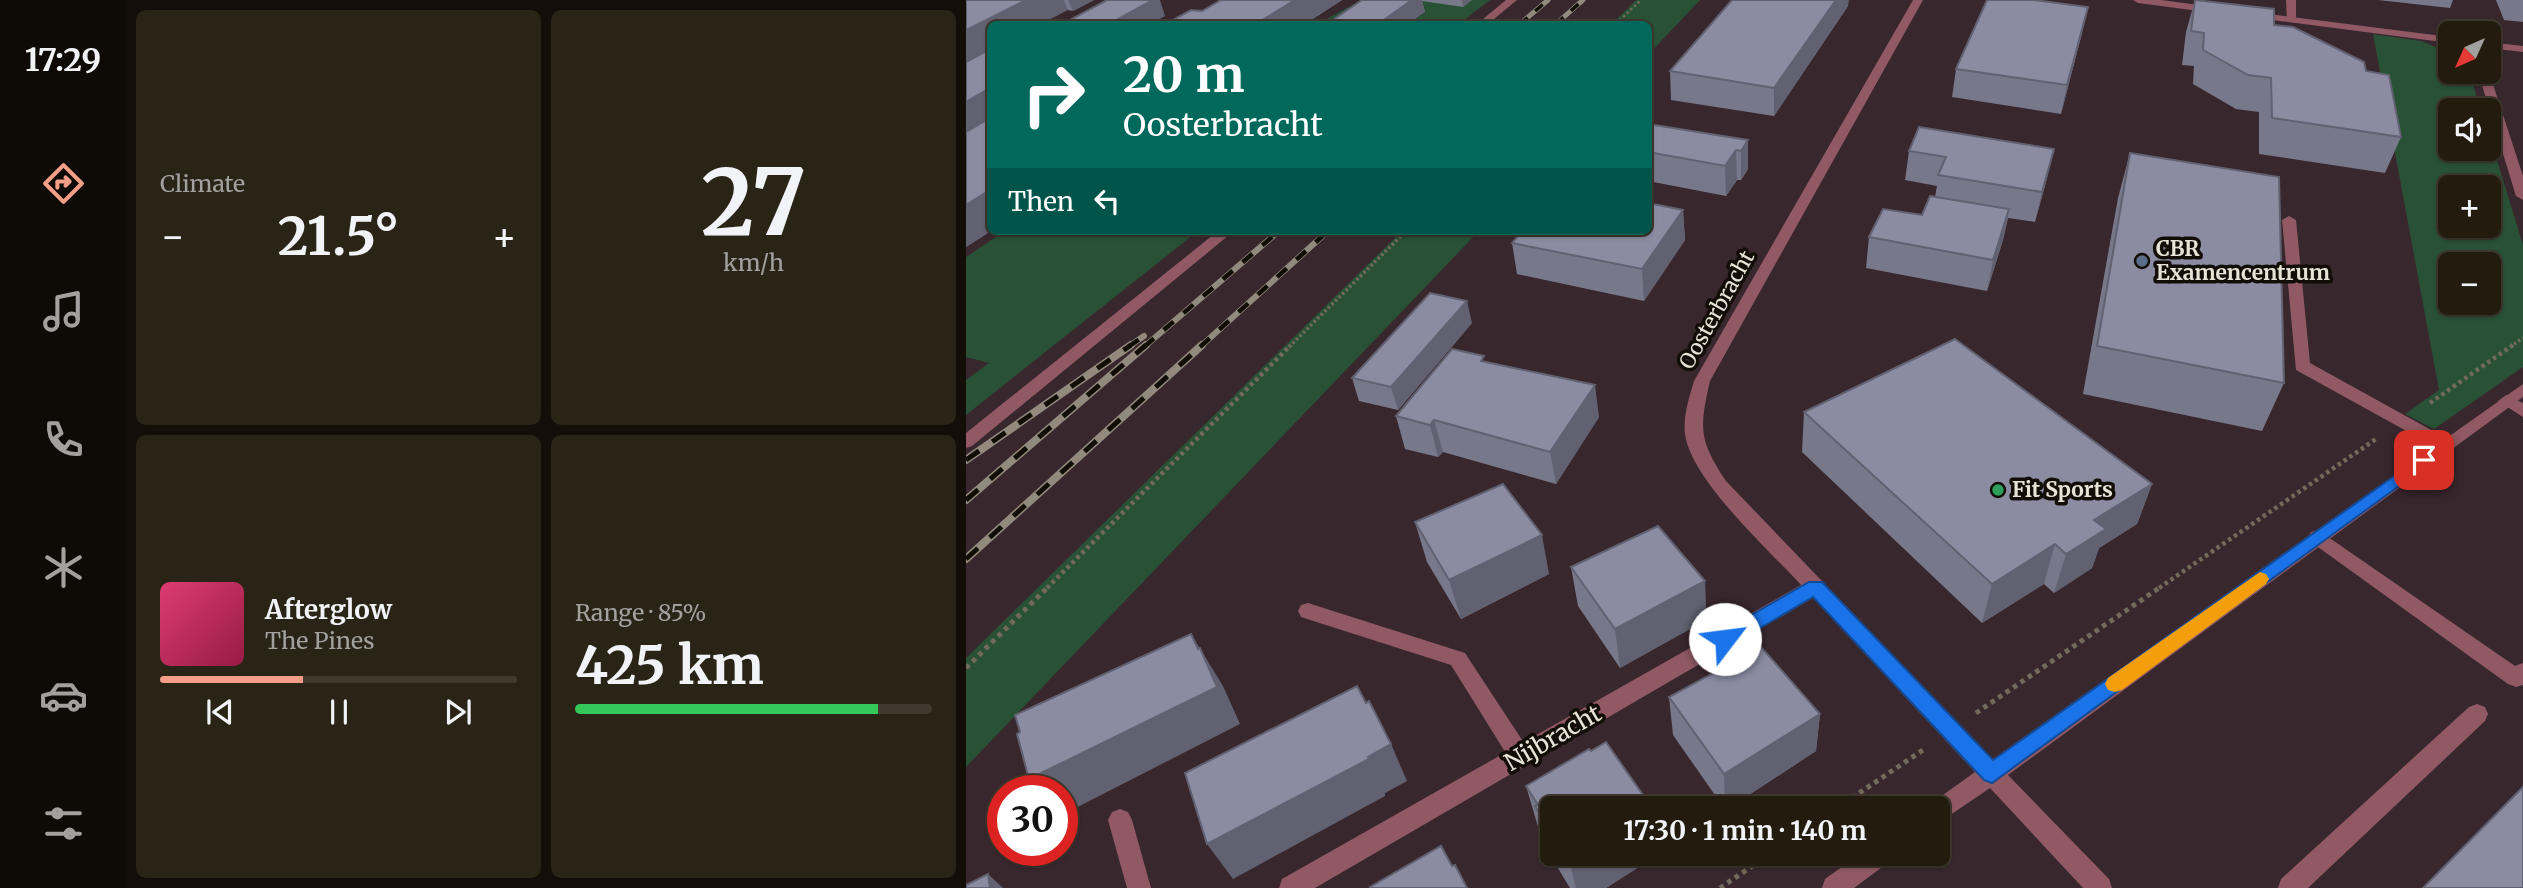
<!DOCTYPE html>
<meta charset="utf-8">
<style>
:root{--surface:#221b0e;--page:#2a2417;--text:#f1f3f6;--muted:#a2a19e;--line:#3f392e;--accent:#f49e88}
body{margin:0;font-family:Merriweather,serif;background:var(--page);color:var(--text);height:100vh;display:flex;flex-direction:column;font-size:26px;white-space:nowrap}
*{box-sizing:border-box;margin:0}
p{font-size:23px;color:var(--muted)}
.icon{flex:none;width:38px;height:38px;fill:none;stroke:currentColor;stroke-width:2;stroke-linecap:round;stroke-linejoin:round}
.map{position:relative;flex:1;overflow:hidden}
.sheet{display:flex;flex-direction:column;gap:10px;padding:10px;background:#130f08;width:840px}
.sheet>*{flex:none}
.banner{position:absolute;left:21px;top:21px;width:665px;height:214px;border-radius:10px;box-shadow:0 2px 5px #0004,0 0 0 2px var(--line);background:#00695c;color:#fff;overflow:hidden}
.needle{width:46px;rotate:225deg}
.tools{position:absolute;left:1472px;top:21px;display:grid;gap:14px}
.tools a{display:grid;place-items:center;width:63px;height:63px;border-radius:10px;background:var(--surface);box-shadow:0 2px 5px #0004,0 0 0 2px var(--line);font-size:35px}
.speed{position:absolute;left:21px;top:775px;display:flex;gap:14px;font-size:35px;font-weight:700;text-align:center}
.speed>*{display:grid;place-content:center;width:91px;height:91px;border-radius:50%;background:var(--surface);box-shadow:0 2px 5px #0004,0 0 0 2px var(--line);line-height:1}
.speed .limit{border:10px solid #d22;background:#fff;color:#111}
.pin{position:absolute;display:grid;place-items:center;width:60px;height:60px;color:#fff;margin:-30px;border-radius:14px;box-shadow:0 4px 10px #0006}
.me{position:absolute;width:77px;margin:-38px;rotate:60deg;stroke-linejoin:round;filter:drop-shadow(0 0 5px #0008)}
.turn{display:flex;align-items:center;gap:24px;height:147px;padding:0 21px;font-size:32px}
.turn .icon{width:91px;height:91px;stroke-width:2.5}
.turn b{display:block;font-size:49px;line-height:60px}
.then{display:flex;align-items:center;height:66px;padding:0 21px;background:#0003;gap:14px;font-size:26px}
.big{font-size:52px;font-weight:700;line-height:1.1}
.sheet .card{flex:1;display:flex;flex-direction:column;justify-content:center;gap:10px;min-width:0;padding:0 24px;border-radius:10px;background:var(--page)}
.sheet .dial{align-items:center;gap:0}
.dial b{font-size:91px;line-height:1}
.song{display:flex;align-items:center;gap:21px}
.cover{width:84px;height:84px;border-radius:10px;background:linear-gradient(135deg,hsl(340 70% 55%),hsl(340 70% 35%))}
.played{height:7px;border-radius:4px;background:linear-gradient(90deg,var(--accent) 40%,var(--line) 40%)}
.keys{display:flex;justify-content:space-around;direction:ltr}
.heat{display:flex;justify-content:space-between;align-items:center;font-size:38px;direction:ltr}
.charge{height:10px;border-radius:5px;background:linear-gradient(90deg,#34c759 85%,var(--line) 0)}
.sheet .tiles{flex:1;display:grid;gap:10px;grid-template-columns:repeat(2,1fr)}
.trip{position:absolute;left:574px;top:796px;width:410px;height:70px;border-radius:10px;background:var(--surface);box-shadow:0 2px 5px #0004,0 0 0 2px var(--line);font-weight:700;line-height:70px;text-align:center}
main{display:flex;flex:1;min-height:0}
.tabs{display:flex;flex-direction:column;width:126px;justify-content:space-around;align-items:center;background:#0e0b06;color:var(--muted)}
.tabs .icon{width:49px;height:49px}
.tabs .active{color:var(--accent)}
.tabs b{font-size:32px;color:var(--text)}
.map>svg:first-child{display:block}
.industrial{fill:#39272e;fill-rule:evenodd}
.green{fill:#285135;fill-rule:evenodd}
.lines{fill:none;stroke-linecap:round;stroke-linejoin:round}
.path-far3{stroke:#726b5b;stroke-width:2.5;stroke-dasharray:2.5 2.5;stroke-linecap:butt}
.path-far2{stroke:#726b5b;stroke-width:3.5;stroke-dasharray:2.5 2.5;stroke-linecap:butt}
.path-far1{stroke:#726b5b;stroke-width:4.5;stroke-dasharray:3.5 3.5;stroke-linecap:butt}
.path{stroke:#726b5b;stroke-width:5;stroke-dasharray:4.5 4.5;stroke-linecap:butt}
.lane{fill:#905964;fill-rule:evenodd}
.street{fill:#905964;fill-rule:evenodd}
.rail-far2-casing{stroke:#928b7d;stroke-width:5}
.rail-far1-casing{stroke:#928b7d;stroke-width:6}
.rail-casing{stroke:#928b7d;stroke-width:8}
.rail-far2{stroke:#120e07;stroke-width:3.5;stroke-dasharray:10;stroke-linecap:butt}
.rail-far1{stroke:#120e07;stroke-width:4.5;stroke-dasharray:13;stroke-linecap:butt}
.rail{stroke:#120e07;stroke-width:5;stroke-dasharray:16;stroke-linecap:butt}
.wall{fill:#78788b}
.shaded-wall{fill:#616171}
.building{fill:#8b8ba2;stroke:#616171;stroke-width:2}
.route{fill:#1a73e8;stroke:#114b97;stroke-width:2}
.slow{fill:#f59e0b}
.service-dot{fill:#5c6f8a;stroke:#120e07;stroke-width:2.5}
.leisure-dot{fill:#2e9e5b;stroke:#120e07;stroke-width:2.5}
.labels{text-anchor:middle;stroke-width:7;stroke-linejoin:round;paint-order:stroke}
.poi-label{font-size:21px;font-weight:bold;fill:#e8e3d7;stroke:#120e07;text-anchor:start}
.street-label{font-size:21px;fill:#e8e3d7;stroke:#120e07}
.near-street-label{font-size:24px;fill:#e8e3d7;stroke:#120e07}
</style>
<main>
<nav class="tabs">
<b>17:29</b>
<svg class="icon active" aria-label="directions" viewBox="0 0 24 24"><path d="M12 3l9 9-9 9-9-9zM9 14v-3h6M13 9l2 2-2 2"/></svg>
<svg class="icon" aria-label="music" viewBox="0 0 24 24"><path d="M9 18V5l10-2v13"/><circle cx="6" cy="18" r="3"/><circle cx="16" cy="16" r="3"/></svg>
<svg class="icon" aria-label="phone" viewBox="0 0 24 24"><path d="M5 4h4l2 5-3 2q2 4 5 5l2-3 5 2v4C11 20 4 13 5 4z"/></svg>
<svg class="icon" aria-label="climate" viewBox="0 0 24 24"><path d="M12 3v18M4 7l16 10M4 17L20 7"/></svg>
<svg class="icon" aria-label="car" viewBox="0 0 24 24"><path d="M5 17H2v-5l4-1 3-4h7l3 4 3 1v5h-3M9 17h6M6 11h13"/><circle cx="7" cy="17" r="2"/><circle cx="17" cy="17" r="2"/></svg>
<svg class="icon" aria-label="filters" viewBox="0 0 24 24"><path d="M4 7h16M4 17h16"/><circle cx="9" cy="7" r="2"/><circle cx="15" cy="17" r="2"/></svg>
</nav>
<section class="sheet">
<div class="tiles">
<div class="card"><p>Climate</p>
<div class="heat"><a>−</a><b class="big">21.5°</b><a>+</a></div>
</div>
<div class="card dial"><b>27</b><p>km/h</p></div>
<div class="card">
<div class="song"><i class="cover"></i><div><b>Afterglow</b><p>The Pines</p></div></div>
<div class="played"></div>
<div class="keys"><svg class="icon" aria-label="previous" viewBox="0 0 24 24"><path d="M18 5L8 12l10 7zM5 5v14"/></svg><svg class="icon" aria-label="pause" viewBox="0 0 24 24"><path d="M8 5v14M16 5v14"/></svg><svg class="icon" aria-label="next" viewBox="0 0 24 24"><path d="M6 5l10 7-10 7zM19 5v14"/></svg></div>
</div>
<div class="card"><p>Range · 85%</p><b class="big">425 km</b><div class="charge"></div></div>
</div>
</section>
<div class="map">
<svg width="1557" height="888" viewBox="0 0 1557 888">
<rect width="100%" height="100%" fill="#2d2412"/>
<!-- industrial -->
<path class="industrial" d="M0,0H1557V888H0ZM24,24H682V231H24ZM1484,33H1522V72H1484ZM1484,110H1522V149H1484ZM1484,187H1522V226H1484ZM1484,264H1522V303H1484ZM37,791H96V850H37ZM586,808H971V854H586Z"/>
<!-- green -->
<g class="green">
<polygon points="396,0 524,0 493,24 351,24"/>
<polygon points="670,0 734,0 683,54 682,24 646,24"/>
<path d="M1407,34L1455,41L1484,53V72H1503L1515,110H1484V149H1522L1523,134L1557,245V367L1468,429L1439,414L1473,390ZM1484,187H1522V226H1484ZM1484,264H1522V303H1484Z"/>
<polygon points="39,231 232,231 0,415 0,380 23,363 0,357 0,257"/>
<polygon points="436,231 513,231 0,767 0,658"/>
</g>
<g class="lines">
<!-- path-far3 -->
<polyline class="path-far3" points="650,24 675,0"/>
<!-- path-far2 -->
<g class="path-far2">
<polyline points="323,347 440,231"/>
<polyline points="1544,347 1557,338"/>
</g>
<!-- path-far1 -->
<g class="path-far1">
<polyline points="1464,403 1547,345"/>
<polyline points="81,588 325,345"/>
<polyline points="1193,588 1410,439"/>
</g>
<!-- path -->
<g class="path">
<polyline points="0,668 83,586"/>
<polyline points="1010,713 1196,586"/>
<polyline points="871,808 957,750"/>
<polyline points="754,888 804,854"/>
</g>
<!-- lane -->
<g class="lane">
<polygon points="540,0 551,0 522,24 511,24"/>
<polygon points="1320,0 1330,0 1330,22 1321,20"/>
<polygon points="1323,216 1330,220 1344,363 1485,441 1488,445 1485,449 1473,449 1330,370 1316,220"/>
<polygon points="252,231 268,231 6,446 0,448 0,433"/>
<polygon points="1540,395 1557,403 1557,417 1532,401"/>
<polygon points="1352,530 1549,666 1557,663 1557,685 1550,687 1542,684 1345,542 1342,537 1345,532"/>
<polygon points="342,603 499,653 562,749 565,756 562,763 554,766 546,763 485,665 335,617 332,611 335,605"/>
<polygon points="1511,704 1519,707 1522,714 1519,721 1342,888 1312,888 1315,879 1503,707"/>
<polygon points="154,809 162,812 166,820 185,888 161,888 142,820 146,812"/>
</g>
<!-- street -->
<g class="street">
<path d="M947,0H957L744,381C733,429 733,440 760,481L1027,759L1557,384V397L1042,775L1143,879L1146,888H1117L1024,788L971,824V808H961L963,805L1009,772L847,598L349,888H313L316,879L835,585C803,550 725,480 719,434C717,416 723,398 728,381Z"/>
<polygon points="1167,0 1195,0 1248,7 1253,10 1248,13 1172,3"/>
<polygon points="1287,12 1484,37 1484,43 1283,17 1282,15"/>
<polygon points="1522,42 1557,46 1557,52 1522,48"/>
<polygon points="1512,72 1523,72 1557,176 1557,200 1550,196"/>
<polygon points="894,854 926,854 923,862 888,888 856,888 859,879"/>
</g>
<defs>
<g id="rail-far2">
<polyline points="554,24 582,0"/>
<polyline points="590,24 617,0"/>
</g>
<g id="rail-far1">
<polyline points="162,347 178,336"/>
<polyline points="178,347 313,231"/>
<polyline points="234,347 362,231"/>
</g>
<g id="rail">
<polyline points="0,460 165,345"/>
<polyline points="0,500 180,345"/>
<polyline points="0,559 236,345"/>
</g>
</defs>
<!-- rail-far2 casing -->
<use href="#rail-far2" class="rail-far2-casing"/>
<!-- rail-far1 casing -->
<use href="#rail-far1" class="rail-far1-casing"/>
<!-- rail casing -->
<use href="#rail" class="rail-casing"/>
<!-- rail-far2 -->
<use href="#rail-far2" class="rail-far2"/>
<!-- rail-far1 -->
<use href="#rail-far1" class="rail-far1"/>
<!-- rail -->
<use href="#rail" class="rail"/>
</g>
<!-- wall -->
<g class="wall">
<polygon points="0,0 128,0 107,11 102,10 24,24 25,231 0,247"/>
<polygon points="255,0 376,0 339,24 207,24 205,21 236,11"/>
<polygon points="396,0 506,0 497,7 456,1 459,12"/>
<polygon points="1229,0 1308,25 1400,71 1435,137 1419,173 1293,154 1293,112 1270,109 1227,84 1228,66 1216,65 1220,32"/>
<polygon points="1412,0 1487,0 1484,8"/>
<polygon points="1530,0 1557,0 1557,22 1538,20"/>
<polygon points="882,6 808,116 705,100 704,71"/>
<polygon points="1116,33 1095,114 986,97 990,69"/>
<polygon points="682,124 782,140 782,169 775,180 771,180 760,196 682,181"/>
<polygon points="953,127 1081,178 1069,222 1042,218 1037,240 1021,291 900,268 903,237 956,215 969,197 971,186 939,180 943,151"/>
<polygon points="1164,153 1318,383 1296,431 1117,394 1152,198"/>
<polygon points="717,210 719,240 678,301 551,274 546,243"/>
<polygon points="506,323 432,410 393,401 386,378"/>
<polygon points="838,412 1186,484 1171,524 1133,548 1126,568 1088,593 1078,584 1016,623 836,452"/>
<polygon points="430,416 633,417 590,484 477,452 472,457 439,449"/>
<polygon points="449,522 583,574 495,619 461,562"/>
<polygon points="605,567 739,581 740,620 654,668 612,606"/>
<polygon points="703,697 854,714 850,751 763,808 758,808 707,735"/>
<polygon points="560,786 586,808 586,854 693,854 640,888 604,888 581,850 578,839 573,830"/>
</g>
<!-- shaded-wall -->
<g class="shaded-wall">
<polygon points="60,0 98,0 102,10 75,24 24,24 24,51 0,64 0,30"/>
<polygon points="102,0 128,0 107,11"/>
<polygon points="187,0 194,0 199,16 184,24 143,24"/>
<polygon points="329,0 376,0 339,24 290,24"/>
<polygon points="446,0 456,0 459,12 442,24 412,24"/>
<polygon points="496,0 506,0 497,7"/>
<polygon points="870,0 883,0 882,6 808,116 808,88"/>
<polygon points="1122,7 1116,33 1095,114 1101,85"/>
<polygon points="24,88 24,125 0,139 0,102"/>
<polygon points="782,140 782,169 775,180 775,151"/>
<polygon points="1088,149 1081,178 1069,222 1076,192"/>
<polygon points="770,150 771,180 760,196 759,166"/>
<polygon points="24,190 25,231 0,247 0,205"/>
<polygon points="1043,209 1037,240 1021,291 1027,260"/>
<polygon points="717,210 719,240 678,301 676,269"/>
<polygon points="501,301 506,323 432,410 425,387"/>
<polygon points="629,385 633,417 590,484 584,452"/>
<polygon points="468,420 477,452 472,457 464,425"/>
<polygon points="1186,484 1171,524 1133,548 1126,568 1088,593 1100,554 1128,520"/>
<polygon points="576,535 583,574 495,619 483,580"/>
<polygon points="1089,544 1078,584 1016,623 1026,584"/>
<polygon points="739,581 740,620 654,668 649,629"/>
<polygon points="225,634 257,686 274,724 96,815 96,791 74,791 63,779 232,649"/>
<polygon points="854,714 850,751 763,808 759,808 758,774"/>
<polygon points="425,744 441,781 419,793 419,796 267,879 241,844"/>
<polygon points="619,854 693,854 640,888 610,888 604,864"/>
<polygon points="22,874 37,888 24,888"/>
</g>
<!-- building -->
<g class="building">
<polygon points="0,0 60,0 0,30"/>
<polygon points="141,0 187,0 143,24 118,24 100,22"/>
<polygon points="255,0 329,0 290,24 214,24 217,23 205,21 225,10 236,11"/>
<polygon points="396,0 446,0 412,24 361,24"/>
<polygon points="766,0 870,0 808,88 704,71"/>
<polygon points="1021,0 1068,0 1122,7 1101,85 990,69"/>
<polygon points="1229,0 1308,9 1308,25 1327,27 1398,62 1400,71 1423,75 1435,137 1306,118 1305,78 1282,75 1237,50 1238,33 1225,31"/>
<polygon points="24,49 24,88 0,102 0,62"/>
<polygon points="24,118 24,190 0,205 0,132"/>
<polygon points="682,124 782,140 775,151 770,150 759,166 682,152"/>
<polygon points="953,127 1088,149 1076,192 972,175 980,157 943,151"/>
<polygon points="1164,153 1313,177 1318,383 1131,346"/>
<polygon points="964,196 1043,209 1027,260 903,237 917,209 956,215"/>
<polygon points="682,203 717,210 676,269 546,243 556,231 682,231"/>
<polygon points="464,293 501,301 425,387 386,378"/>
<polygon points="989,339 1186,484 1128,520 1140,529 1100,554 1089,544 1026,584 838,412"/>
<polygon points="486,349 518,356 515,361 629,385 584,452 468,420 464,425 430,416"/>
<polygon points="537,484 576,535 483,580 449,522"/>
<polygon points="692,526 739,581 649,629 605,567"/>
<polygon points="225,634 232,649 234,648 251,687 63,779 51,734 54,732 49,715"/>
<polygon points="795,647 854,714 758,774 703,697"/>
<polygon points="391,686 400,703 403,701 425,744 402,757 403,759 241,844 219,773"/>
<polygon points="640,742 686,808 586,808 586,834 569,806 572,805 560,786 623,749 625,751"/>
<polygon points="1557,787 1557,888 1457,888"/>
<polygon points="475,846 486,866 489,865 501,888 405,888 404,887"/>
<polygon points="598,854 619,854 604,864"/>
<polygon points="22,874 24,888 0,888 0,885"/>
</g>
<!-- route -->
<polygon class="route" points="1458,455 1466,460 1463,464 1026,783 1018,780 847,597 765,645 759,647 752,645 749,639 752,634 843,582 856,582 1027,760"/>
<!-- slow -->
<polygon class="slow" points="1294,572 1300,574 1303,579 1300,584 1156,690 1149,692 1142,690 1139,684 1142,678"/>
<!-- markers -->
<circle class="service-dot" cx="1176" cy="261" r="7"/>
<circle class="leisure-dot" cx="1032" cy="490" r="7"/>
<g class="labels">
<!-- poi labels -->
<g class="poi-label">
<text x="1190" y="256">CBR<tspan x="1190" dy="24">Examencentrum</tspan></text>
<text x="1046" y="497">Fit Sports</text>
</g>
<!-- street labels -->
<g class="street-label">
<text transform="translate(751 310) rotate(-61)" y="7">Oosterbracht</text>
</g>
<!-- near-street labels -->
<g class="near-street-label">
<text transform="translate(587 738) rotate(-30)" y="8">Nijbracht</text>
</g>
</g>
</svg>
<div class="tools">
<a><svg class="needle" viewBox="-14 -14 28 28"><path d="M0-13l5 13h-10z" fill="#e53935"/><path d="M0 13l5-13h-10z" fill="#a2a19e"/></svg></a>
<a><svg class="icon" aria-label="sound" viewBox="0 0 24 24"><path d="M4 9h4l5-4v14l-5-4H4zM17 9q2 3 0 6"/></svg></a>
<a>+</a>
<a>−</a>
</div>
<div class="speed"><div class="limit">30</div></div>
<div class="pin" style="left:1458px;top:460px;background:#d93025"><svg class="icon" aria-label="arrive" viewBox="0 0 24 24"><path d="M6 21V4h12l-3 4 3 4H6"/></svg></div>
<svg class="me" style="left:759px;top:639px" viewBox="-20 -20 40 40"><circle r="19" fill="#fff"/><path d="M0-13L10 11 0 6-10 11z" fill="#1a73e8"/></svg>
<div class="trip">17:30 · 1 min · 140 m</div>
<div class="banner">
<div class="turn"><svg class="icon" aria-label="right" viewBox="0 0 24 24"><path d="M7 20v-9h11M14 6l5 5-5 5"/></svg><div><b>20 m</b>Oosterbracht</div></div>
<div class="then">Then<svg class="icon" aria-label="left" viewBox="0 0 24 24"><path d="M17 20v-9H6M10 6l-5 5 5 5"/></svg></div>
</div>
</div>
</main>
